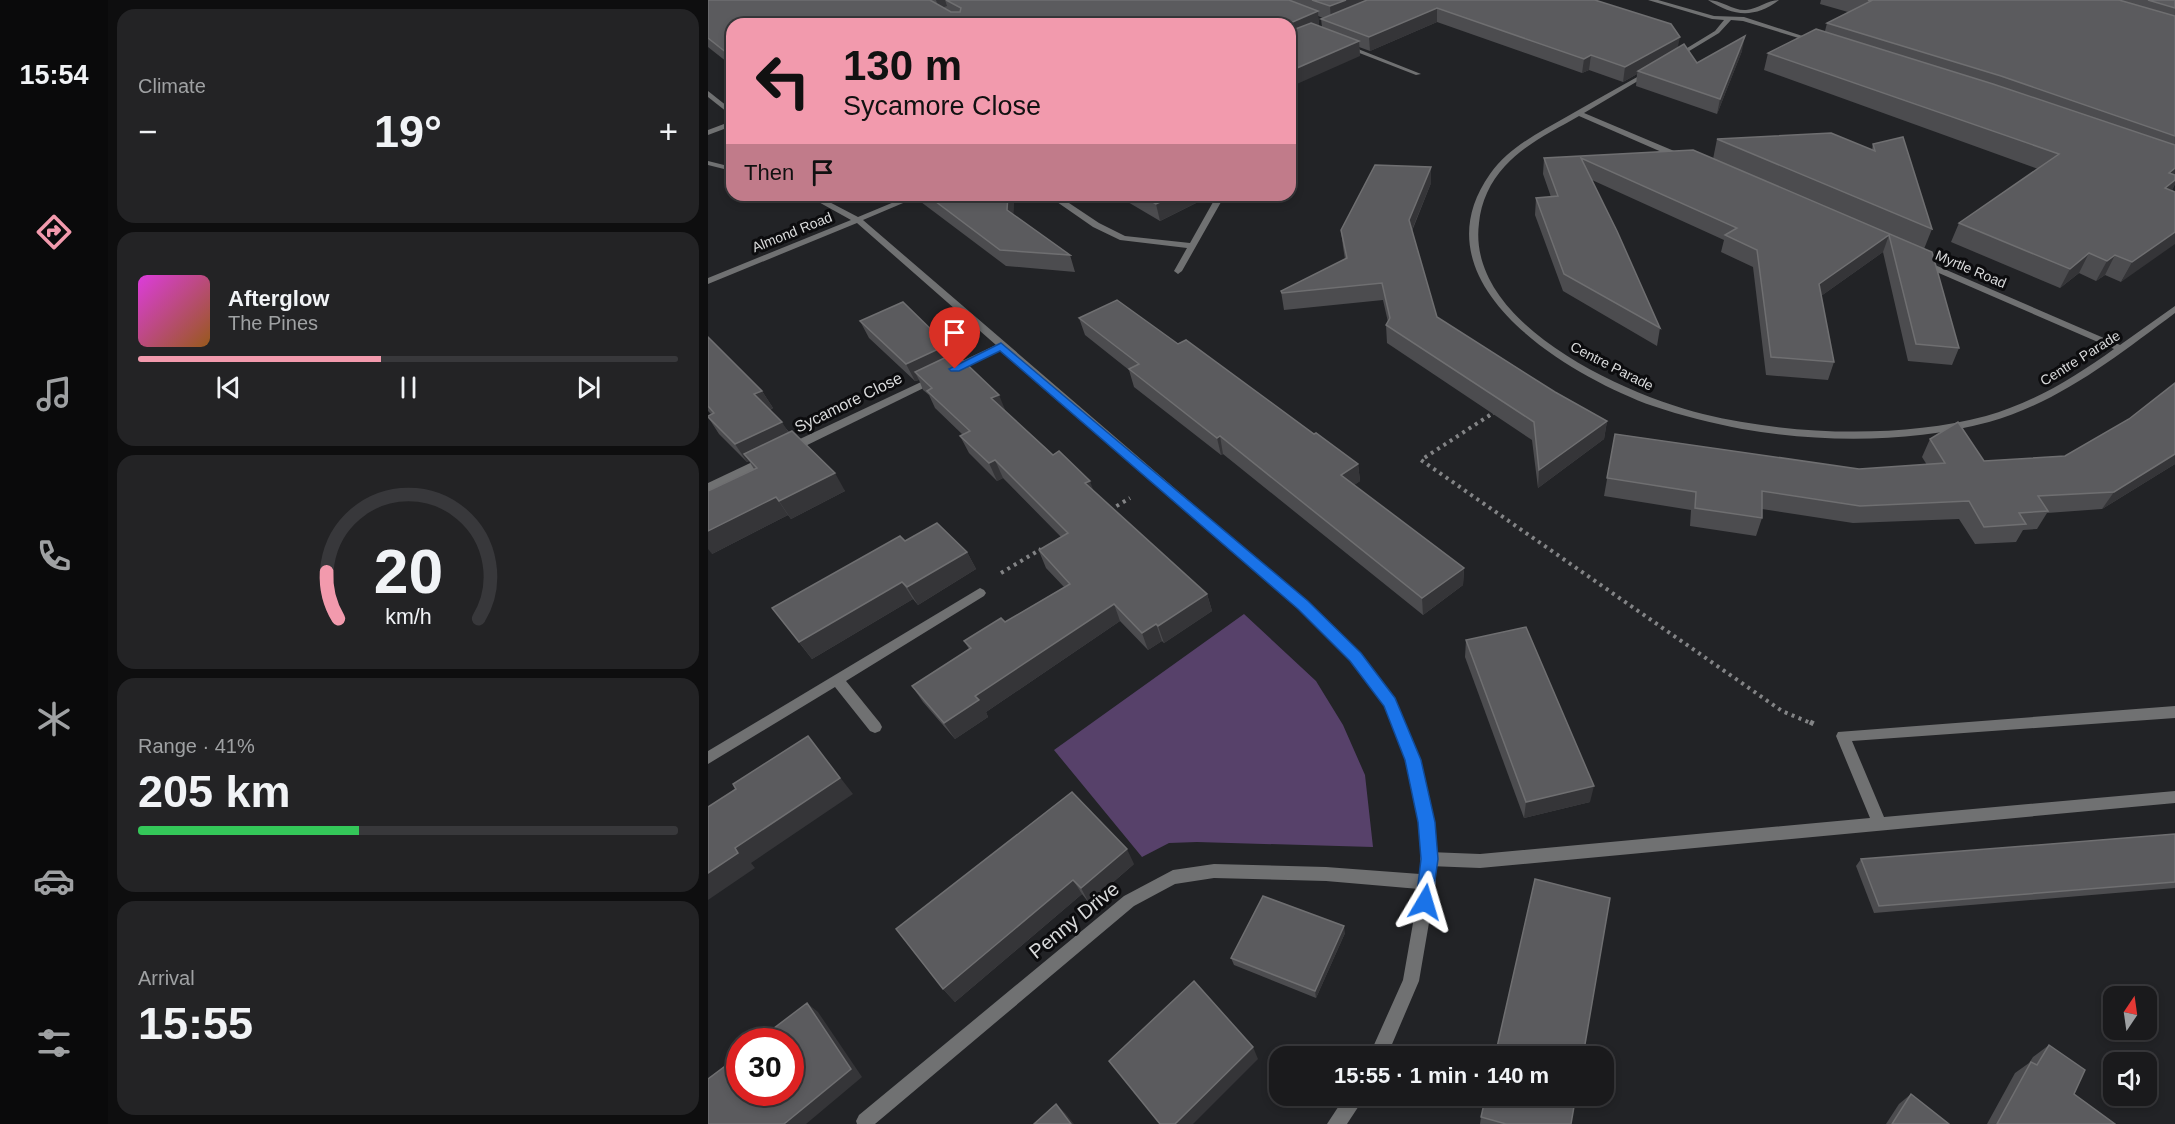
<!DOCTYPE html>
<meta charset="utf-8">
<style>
:root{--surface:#1a1a1c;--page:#232325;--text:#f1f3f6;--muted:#9fa1a3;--line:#38383b;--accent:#f29aad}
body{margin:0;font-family:Arial,sans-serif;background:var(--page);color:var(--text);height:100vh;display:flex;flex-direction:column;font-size:22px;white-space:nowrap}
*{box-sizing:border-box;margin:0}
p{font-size:20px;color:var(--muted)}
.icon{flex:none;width:33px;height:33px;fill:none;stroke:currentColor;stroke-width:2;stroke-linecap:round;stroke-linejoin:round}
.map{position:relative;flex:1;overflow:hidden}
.side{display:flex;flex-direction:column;gap:9px;padding:9px;background:#0e0e0f;width:600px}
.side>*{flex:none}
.hud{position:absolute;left:18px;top:18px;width:570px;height:183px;border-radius:18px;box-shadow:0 3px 9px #0003,0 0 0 2px var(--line);background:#f29aad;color:#111;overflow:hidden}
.needle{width:39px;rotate:13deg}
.tools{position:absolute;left:1395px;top:986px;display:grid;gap:12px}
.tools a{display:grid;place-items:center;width:54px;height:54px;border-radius:12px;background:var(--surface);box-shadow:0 3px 9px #0003,0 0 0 2px var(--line);font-size:30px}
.speed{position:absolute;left:18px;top:1028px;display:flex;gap:12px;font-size:30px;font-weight:700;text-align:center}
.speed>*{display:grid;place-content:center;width:78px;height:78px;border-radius:50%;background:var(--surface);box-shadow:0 3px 9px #0003,0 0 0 2px var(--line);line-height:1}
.speed .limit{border:9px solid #d22;background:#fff;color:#111}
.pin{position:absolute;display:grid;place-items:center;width:51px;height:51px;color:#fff;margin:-62px -26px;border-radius:50% 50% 50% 0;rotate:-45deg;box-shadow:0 0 6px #0007}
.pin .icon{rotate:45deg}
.me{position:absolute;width:66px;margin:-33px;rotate:7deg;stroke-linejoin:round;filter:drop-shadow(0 0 4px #0008)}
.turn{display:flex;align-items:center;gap:21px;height:126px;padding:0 18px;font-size:27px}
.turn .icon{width:78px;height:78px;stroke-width:2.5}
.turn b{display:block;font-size:42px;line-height:51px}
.then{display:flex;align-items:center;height:57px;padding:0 18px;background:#0003;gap:12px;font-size:22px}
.big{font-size:45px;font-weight:700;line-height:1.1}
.side .card{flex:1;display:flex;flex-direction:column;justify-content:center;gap:9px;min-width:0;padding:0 21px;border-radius:18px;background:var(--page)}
.side .dial{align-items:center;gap:0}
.dial svg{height:156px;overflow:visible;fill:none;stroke:var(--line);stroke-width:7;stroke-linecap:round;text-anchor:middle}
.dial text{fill:var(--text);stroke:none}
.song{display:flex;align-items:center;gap:18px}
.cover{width:72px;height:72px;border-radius:9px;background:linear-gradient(135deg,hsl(300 70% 55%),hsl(30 70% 35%))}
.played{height:6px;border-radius:3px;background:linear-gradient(90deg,var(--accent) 45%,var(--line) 45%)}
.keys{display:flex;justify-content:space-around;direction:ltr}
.heat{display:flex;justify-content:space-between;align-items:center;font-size:33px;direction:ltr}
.charge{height:9px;border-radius:4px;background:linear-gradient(90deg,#34c759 41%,var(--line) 0)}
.trip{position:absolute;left:561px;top:1046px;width:345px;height:60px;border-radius:18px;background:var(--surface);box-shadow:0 3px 9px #0003,0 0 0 2px var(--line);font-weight:700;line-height:60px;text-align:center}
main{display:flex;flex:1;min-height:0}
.tab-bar{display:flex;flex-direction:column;width:108px;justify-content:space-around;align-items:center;background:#0a0a0b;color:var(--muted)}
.tab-bar .icon{width:42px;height:42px}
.tab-bar .active{color:var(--accent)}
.tab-bar b{font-size:27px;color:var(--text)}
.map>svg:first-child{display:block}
.green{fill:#57416a}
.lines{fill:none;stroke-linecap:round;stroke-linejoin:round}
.path-far2{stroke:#838486;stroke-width:3;stroke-dasharray:2 4;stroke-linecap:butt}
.path-far1{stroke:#838486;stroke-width:4;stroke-dasharray:3 4.5;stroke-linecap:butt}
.path{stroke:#838486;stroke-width:5;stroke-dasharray:4 6;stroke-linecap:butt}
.service{fill:#707172;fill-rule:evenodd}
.minor{fill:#707172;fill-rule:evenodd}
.wall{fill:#4c4c4f;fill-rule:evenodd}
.shaded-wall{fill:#353538}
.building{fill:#5b5b5e;stroke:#6f6f71;stroke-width:1.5}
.route{fill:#1a73e8;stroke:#114b97;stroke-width:1.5}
.labels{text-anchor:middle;stroke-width:6;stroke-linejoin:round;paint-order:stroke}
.far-street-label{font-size:14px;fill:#d9dadb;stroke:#0c0c0e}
.street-label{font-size:16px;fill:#d9dadb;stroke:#0c0c0e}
.near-street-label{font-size:20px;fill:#d9dadb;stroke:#0c0c0e}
</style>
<main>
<nav class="tab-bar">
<b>15:54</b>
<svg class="icon active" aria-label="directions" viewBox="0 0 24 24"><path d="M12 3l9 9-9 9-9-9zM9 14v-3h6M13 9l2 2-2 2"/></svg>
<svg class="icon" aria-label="music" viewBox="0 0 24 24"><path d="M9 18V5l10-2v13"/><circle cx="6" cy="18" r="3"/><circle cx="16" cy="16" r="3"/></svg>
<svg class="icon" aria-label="phone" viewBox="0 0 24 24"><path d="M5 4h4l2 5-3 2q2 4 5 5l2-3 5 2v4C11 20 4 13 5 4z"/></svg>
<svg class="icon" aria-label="climate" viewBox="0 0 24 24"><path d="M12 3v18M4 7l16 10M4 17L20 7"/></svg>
<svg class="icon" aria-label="car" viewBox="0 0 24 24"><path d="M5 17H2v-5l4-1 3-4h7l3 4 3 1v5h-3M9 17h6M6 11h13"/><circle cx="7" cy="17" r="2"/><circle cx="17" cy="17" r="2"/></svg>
<svg class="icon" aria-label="filters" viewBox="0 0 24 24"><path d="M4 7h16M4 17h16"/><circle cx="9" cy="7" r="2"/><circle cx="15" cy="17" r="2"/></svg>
</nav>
<section class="side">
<div class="card"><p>Climate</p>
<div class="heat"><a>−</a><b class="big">19°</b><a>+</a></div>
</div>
<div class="card">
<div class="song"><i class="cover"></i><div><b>Afterglow</b><p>The Pines</p></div></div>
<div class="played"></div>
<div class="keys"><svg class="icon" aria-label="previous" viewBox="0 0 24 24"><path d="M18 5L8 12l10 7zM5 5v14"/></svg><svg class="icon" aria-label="pause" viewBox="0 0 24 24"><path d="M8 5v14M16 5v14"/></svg><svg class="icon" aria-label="next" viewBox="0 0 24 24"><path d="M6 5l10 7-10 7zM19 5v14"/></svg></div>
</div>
<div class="card dial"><svg viewBox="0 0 100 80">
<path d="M14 69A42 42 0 1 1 86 69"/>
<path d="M14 69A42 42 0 0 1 8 45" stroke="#f29aad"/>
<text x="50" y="56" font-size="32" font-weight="700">20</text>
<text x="50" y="72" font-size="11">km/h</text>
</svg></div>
<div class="card"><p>Range · 41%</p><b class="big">205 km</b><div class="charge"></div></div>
<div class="card"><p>Arrival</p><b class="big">15:55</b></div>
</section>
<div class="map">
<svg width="1467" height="1124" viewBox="0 0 1467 1124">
<rect width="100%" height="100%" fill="#222326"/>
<!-- green -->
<polygon class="green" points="536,614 608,681 635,725 657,775 665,847 489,842 461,843 434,857 346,750"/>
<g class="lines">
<!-- path-far2 -->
<polyline class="path-far2" points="780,417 787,412"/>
<!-- path-far1 -->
<g class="path-far1">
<polyline points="782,415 713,460 1074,711 1105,724"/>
<polyline points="402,510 422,498"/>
<polyline points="293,573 333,549"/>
</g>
<!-- path -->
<polyline class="path" points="1102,722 1106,724"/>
<!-- service -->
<g class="service">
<polygon points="636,45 640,45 713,74 708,75 636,47"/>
<polygon points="339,195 349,195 391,223 417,236 482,243 509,195 517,195 474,271 470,274 466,271 479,248 412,240 385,227"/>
<polygon points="1467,706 1467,718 1144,741 1176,817 1467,791 1467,803 772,868 721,866 716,864 713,859 716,854 721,852 772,854 1162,818 1128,736 1130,732"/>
</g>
<!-- minor -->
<g class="minor">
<polygon points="940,0 950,0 1006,16 1036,17 1110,41 1107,43 1035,21 1023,20 1011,33 968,59 965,57 966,56 1007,31 1016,20 1004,19"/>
<path d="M1000,0C1013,0 1026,11 1038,10C1050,9 1059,0 1071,0C1046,19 1025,16 1000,0Z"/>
<path d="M940,71L945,72L876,113L978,156V160H972L871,116C845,131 817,144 797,166C782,182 773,202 771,223C758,324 916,394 995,414C1082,435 1191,439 1278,416C1325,403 1367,377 1406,349L1210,264L1209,262L1213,259L1412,345L1467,306V313C1409,356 1352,402 1281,422C1203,443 1114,443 1034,429C1004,423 974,416 945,406C859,375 705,283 782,174C801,147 832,132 860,116C886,101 913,86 940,71Z"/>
<polygon points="0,91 24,110 24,116 0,97"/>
<polygon points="24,121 24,126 0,135 0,130"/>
<polygon points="0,161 24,167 24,171 0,165"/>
<polygon points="98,195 108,195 150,217 203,195 214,195 155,220 599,602 653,653 687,699 712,760 726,822 728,882 711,981 679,1056 661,1056 695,980 711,889 618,881 506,878 467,884 426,906 167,1124 149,1124 148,1121 151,1115 416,896 465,870 506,864 618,867 712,874 712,822 698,760 676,706 643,661 591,608 294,349 247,372 239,372 239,368 288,345 149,223 0,284 0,278 143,220"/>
<polygon points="228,375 232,376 232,380 85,452 81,453 76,449 77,446"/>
<polygon points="57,456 62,460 61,463 0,492 0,483"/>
<polygon points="272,588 276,590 278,593 276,596 138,681 172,723 174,727 172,731 167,733 162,731 127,687 0,764 0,751"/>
<polygon points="638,1095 658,1095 639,1124 619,1124"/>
</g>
</g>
<!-- wall -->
<g class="wall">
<path d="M0,0H887L970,47L989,63L1034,51L1009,114L928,86L929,74L915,82L881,70L874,73L729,22L662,51L651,47L652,56L24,24V66L0,47ZM610,16L615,18L613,19L614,27L610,26L611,25Z"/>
<polygon points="1113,0 1467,0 1467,184 1464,190 1467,192 1413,282 1397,275 1388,281 1371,273 1352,288 1243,242 1251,223 1330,169 1056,70 1060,53 1117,31 1119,23 1140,12 1112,4"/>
<polygon points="1009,139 1164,149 1165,144 1224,229 1216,249 1251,348 1244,365 1200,361 1175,252 1113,296 1126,362 1120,380 1058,375 1045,267 1013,252 1016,240 884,180 952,328 949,346 855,291 827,215 828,198 843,197 835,174 836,158 1005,159"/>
<polygon points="723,183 704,231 729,317 847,392 899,421 896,439 830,488 824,440 679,343 678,325 680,322 675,300 576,310 573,291 637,259 635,247 633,230"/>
<polygon points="208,195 306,195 305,215 362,255 367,272 298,266 209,199"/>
<polygon points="408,195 504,195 452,221"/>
<polygon points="371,318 470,344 650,464 652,481 646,485 756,568 755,585 715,615 515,454 513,455 426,387 421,370 377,335"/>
<polygon points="152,321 243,355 297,411 499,594 504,611 456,643 454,641 440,650 412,621 278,712 280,717 247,739 215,702 204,686 261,649 256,641 297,622 356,587 338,568 331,551 353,537 295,478 289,481 261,453 252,436 255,435 227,408 221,395 215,390 211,380 207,381 161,338"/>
<polygon points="0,337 54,391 65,408 62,410 81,432 137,491 83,519 80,515 4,554 46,469 41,461 39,462 11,434 0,417 3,414 0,411"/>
<polygon points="1467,383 1467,464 1394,509 1339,513 1329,529 1315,530 1308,542 1267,544 1251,519 1145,523 1054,509 1054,518 1048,536 982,526 983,510 896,496 907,434 1151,469 1219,465 1214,457 1222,439 1276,461 1357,456 1421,419"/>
<polygon points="197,541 259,552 268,569 210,605 205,599 104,659 64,608"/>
<polygon points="758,640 882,802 816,818 757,657"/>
<polygon points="1467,834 1467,888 1166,913 1148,866 1153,859"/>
<polygon points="426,864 381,903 374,894 247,1002 235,989 188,929"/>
<polygon points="637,933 608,998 526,965 523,958"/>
<polygon points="1341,1045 1366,1094 1407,1124 1279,1124 1307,1073 1321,1063 1325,1057"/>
<polygon points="1203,1094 1241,1124 1178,1124 1191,1104"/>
<polygon points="773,1117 863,1124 772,1124"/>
</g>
<!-- shaded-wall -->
<g class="shaded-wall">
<polygon points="228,0 237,0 239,6 231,9"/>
<polygon points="638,0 673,0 623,21 622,6"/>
<polygon points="729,8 729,22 662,51 661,37"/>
<polygon points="610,11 611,25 582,38 582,24 580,24"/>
<polygon points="1037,36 1034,51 1009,114 1012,99"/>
<polygon points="972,37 969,51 930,71 929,74 915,82 917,67"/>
<polygon points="651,41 652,56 582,87 582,71"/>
<polygon points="883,55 881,70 874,73 876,59"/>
<polygon points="723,167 723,183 701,237 701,220"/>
<polygon points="1467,168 1467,179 1461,173"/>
<polygon points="1467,180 1467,184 1461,196 1457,188"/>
<polygon points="300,195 306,195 305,227 299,210"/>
<polygon points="468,195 504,195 452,221 448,204"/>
<polygon points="1467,232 1467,244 1413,282 1424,262"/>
<polygon points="1181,235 1175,252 1106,301 1111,284"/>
<polygon points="1381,253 1371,273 1352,288 1362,269"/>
<polygon points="1407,255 1397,275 1388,281 1399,261"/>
<polygon points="239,345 247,362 207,372 211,380 207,381 198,364"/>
<polygon points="54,391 65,408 57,412 46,394"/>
<polygon points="291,395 298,412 283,398"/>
<polygon points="899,421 896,439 830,488 831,470"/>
<polygon points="74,422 85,440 36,454 41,461 39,462 27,444"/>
<polygon points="512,436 515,454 513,455 509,438"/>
<polygon points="1467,454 1467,464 1394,509 1406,492"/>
<polygon points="287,460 295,478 289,481 281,463"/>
<polygon points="650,464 652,481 635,493 633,475"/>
<polygon points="127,473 137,491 83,519 71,501"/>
<polygon points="382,481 388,498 377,483"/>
<polygon points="68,497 80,515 4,554 0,549 0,531"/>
<polygon points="259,552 268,569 210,605 199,587"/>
<polygon points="756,568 755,585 715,615 714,598"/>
<polygon points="194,582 205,599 104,659 91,642"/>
<polygon points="499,594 504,611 456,643 450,626"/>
<polygon points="406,604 412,621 278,712 280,717 247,739 236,723 267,696"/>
<polygon points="448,624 454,641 440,650 434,633"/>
<polygon points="100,736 145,794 43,863 47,868 0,900 0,873 27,848"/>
<polygon points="886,786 882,802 816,818 818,802"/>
<polygon points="419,849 426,864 381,903 373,888"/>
<polygon points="365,880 374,894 247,1002 235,989"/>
<polygon points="636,926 637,933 608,998 607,991"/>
<polygon points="99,1003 110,1012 154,1077 98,1124 76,1124"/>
<polygon points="545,1047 550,1059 485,1124 467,1124"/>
<polygon points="348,1104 358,1114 366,1124 363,1124"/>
</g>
<!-- building -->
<g class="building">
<polygon points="0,0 222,0 243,12 252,12 253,8 238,0 581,0 610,11 580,24 24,24 24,57 0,38"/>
<polygon points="604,0 638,0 622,6"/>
<polygon points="659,0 887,0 963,24 972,37 917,67 883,55 876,59 729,8 661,37 613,19"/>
<polygon points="1160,0 1411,0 1467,16 1467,136 1293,76 1119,23 1163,1"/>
<polygon points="1440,0 1467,0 1467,8"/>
<polygon points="603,23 651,41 582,71 582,31"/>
<polygon points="1108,29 1285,84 1467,145 1467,168 1461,173 1467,175 1467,180 1457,188 1467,192 1467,232 1424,262 1407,255 1399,261 1381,253 1362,269 1251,223 1351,154 1060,53"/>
<polygon points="1037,36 1012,99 930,71 976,44 989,63"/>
<polygon points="1123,133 1167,151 1165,144 1195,137 1224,229 1009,139"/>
<polygon points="985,150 1224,252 1251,348 1208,344 1181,235 1111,284 1126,362 1063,357 1049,250 1017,235 1029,228 873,158 909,231 952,328 856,274 828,198 850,196 836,158"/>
<polygon points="667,165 723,167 701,220 729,317 847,392 899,421 831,470 826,422 678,325 682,318 674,283 574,293 573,291 639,258 633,230"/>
<polygon points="219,195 300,195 299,210 362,255 292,250"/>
<polygon points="432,195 468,195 448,204"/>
<polygon points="409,300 470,344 478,340 606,434 608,433 650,464 633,475 756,568 714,598 512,436 509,438 421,369 431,364 371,318"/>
<polygon points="195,302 239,345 198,364 152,321"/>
<polygon points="0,337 54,391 46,394 74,422 27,444 0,417 0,416 6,413 0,406"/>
<polygon points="247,353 291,395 283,398 345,455 351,451 382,481 377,483 499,594 450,626 448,624 434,633 406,604 267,696 271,700 236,723 204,686 263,648 256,641 293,618 297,622 362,584 331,550 360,533 287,460 281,463 252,436 262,431 219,391 224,388 207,372"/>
<polygon points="1467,383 1467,454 1406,492 1330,496 1340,511 1311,513 1318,524 1276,527 1261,501 1152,506 1054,491 1054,518 987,508 988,492 899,478 907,434 1151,469 1237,463 1222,439 1250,422 1276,461 1357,456 1421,419"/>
<polygon points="84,431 127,473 71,501 68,497 0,531 0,491 49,468 36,454"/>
<polygon points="229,523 259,552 199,587 194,582 91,642 64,608 192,536 197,541"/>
<polygon points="818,627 886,786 818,802 758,640"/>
<polygon points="100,736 132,778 27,848 30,853 0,873 0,807 28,789 25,784"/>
<polygon points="364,792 419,849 373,888 365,880 235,989 188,929"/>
<polygon points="1467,834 1467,882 1171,906 1153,859"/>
<polygon points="827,879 902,898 875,1056 787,1056"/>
<polygon points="555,896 636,926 607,991 523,958"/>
<polygon points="486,981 545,1047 467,1124 452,1124 401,1061"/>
<polygon points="99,1003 143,1069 76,1124 0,1124 0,1079 32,1055 32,1092 82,1092 82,1041 49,1041"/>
<polygon points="1341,1045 1377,1070 1366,1094 1407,1124 1289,1124 1323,1062 1329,1065"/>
<polygon points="1203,1094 1241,1124 1184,1124"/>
<polygon points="778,1095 868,1095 863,1124 798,1124 773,1117"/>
<polygon points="348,1104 363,1124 326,1124"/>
</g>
<!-- route -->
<polygon class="route" points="293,343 600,601 653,653 687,698 713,760 727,822 730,859 723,908 717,910 711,908 708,902 713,859 710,822 697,760 676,706 642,661 590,609 292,351 251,371 243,371 241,369"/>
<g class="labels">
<!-- far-street labels -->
<g class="far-street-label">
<text transform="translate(84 232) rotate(-22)" y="5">Almond Road</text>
<text transform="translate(1263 269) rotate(23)" y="5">Myrtle Road</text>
<text transform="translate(1372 358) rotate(-32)" y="5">Centre Parade</text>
<text transform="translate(904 366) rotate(27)" y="5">Centre Parade</text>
</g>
<!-- street labels -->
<g class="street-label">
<text transform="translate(140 402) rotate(-26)" y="6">Sycamore Close</text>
</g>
<!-- near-street labels -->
<g class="near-street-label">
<text transform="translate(366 920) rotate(-39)" y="7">Penny Drive</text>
</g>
</g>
</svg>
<div class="tools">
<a><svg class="needle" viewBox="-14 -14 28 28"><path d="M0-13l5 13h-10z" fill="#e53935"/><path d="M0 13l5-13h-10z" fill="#9fa1a3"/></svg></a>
<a><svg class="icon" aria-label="sound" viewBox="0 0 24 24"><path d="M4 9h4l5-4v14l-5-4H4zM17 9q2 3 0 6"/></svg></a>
</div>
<div class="speed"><div class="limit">30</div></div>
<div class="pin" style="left:247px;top:369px;background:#d93025"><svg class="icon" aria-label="arrive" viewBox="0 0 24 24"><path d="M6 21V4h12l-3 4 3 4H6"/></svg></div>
<svg class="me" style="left:717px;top:902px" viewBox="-20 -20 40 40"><path d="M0-17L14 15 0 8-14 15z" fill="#1a73e8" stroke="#fff" stroke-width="4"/></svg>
<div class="trip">15:55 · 1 min · 140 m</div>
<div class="hud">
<div class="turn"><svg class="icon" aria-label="left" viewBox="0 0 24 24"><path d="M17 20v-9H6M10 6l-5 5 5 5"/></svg><div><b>130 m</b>Sycamore Close</div></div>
<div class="then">Then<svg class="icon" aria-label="arrive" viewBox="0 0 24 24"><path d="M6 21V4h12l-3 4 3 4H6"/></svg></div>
</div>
</div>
</main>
